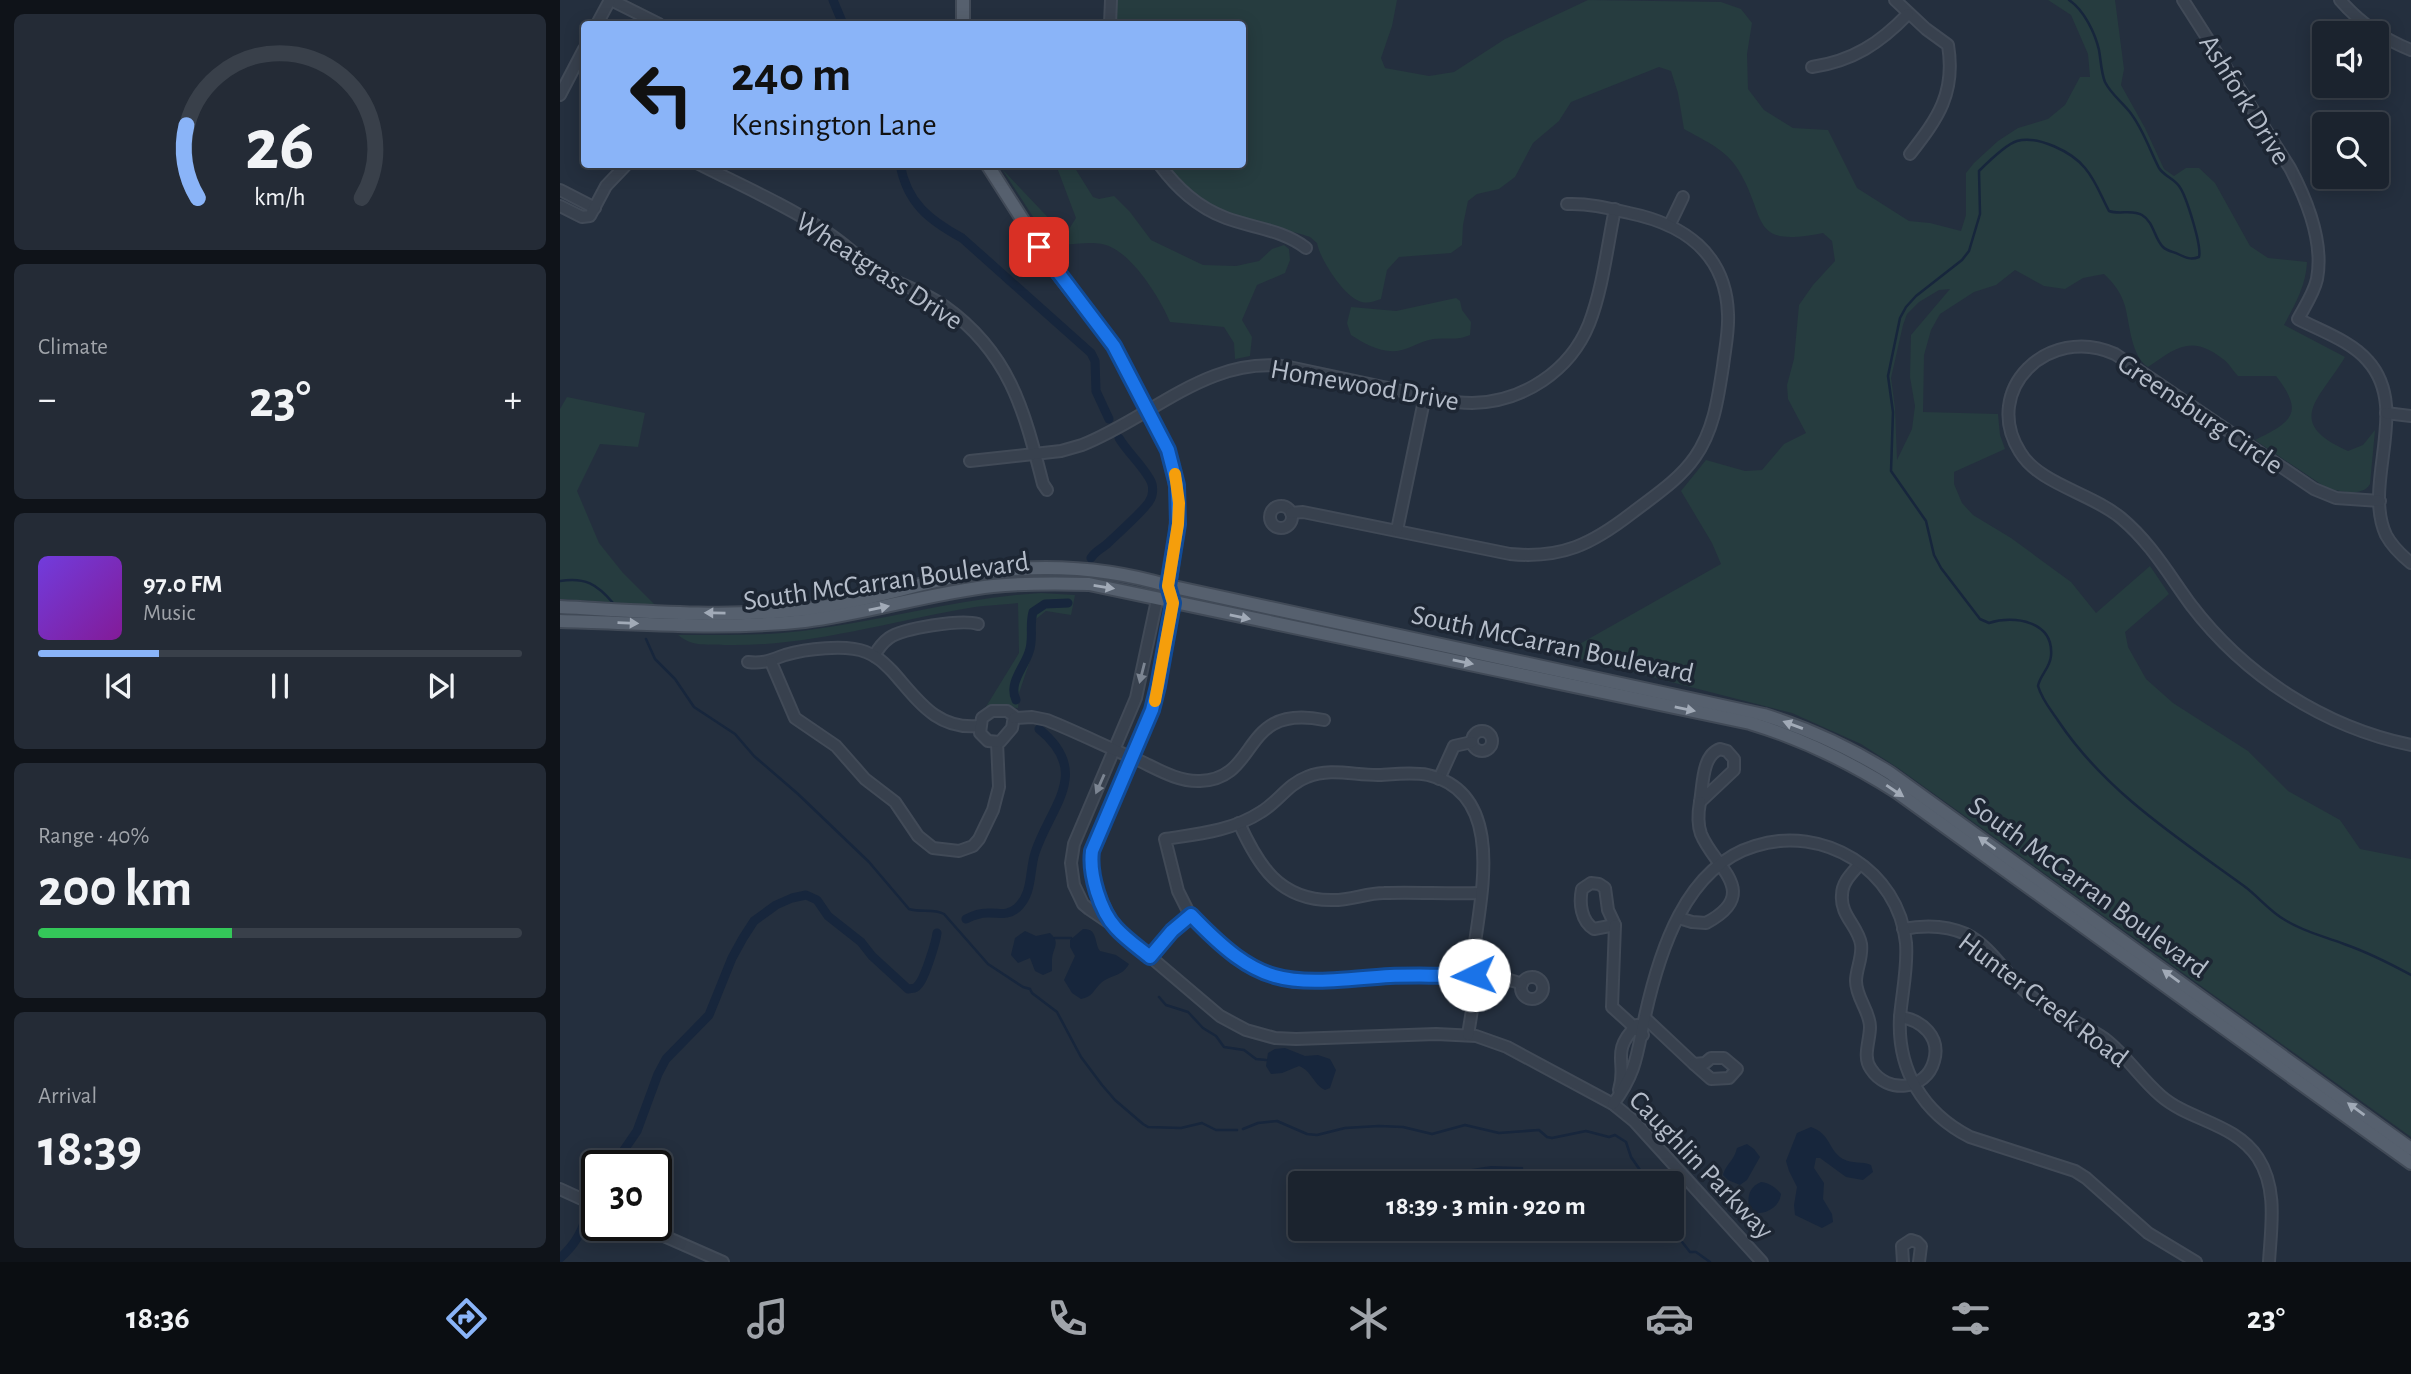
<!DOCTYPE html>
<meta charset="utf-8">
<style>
:root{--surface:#1b232e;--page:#242b36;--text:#f1f3f6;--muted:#a0a4aa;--line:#39404a;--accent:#8ab4f8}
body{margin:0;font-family:"Alegreya Sans",sans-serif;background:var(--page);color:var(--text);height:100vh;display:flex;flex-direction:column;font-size:26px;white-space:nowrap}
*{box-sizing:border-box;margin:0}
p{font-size:23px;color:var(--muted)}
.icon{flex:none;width:38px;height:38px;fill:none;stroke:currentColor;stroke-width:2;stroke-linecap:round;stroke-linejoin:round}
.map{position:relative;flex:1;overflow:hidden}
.drawer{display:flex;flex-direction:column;gap:14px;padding:14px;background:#0f1319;width:560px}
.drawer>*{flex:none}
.guide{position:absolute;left:21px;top:21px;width:665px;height:147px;border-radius:7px;box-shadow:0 4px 18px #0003,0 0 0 2px var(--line);background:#8ab4f8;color:#111;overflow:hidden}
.fabs{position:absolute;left:1752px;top:21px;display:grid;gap:14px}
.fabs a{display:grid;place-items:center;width:77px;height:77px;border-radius:7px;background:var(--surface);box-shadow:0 4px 18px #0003,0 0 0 2px var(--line);font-size:35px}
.speed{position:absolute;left:21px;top:1150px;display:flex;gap:14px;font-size:35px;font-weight:700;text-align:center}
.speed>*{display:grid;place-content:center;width:91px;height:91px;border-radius:50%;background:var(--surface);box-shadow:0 4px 18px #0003,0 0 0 2px var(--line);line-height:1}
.speed .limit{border:4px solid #111;border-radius:10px;background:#fff;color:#111}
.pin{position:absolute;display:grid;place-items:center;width:60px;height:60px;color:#fff;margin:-30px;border-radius:14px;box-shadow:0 4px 10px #0006}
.me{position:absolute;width:77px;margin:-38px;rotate:267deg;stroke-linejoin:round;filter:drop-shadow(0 0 5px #0008)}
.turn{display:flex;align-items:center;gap:24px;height:147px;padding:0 35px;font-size:32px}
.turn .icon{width:91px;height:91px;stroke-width:2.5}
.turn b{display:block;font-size:49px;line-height:60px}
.big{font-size:52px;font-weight:700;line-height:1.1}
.drawer .card{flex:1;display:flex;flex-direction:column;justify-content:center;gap:10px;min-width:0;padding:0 24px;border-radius:10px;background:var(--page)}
.drawer .dial{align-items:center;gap:0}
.dial svg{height:182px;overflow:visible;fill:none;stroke:var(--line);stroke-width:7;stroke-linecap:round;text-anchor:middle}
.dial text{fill:var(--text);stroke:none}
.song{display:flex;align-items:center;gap:21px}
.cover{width:84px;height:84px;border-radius:10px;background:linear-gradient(135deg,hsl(260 70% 55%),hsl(290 70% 35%))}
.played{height:7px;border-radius:4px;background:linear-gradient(90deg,var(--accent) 25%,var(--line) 25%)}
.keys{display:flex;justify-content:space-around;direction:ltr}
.heat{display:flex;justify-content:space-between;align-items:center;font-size:38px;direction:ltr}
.charge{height:10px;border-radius:5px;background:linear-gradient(90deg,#34c759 40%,var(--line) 0)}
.trip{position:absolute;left:728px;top:1171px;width:396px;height:70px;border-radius:7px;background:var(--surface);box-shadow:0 4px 18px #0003,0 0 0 2px var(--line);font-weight:700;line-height:70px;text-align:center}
.tabs{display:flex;height:112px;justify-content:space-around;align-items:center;background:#0b0e12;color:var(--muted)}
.tabs .icon{width:49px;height:49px}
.tabs .selected{color:var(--accent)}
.tabs b{font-size:32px;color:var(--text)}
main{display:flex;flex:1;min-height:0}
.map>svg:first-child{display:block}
.green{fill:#263c3f;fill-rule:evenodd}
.water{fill:#17263c}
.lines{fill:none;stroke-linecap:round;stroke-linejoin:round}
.stream{stroke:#17263c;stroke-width:2.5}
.canal{stroke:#17263c;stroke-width:9}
.minor-casing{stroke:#414a57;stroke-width:14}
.major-casing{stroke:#414a57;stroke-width:16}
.minor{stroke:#38414e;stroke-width:10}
.major{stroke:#56606e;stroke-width:12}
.oneway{fill:#a1aab7}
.oneway2{fill:#7c8592}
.route-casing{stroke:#114b97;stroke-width:18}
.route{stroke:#1a73e8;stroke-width:12}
.slow{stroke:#f59e0b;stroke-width:12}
.labels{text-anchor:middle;stroke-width:7;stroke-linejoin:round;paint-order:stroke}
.street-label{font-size:28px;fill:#b4bcc9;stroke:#1d2633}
</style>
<main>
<section class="drawer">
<div class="card dial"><svg viewBox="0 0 100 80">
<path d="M14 69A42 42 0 1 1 86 69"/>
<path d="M14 69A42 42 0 0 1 9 37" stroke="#8ab4f8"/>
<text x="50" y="56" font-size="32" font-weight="700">26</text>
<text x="50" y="72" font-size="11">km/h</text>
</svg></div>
<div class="card"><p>Climate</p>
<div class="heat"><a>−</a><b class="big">23°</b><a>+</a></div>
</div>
<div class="card">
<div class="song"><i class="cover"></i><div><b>97.0 FM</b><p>Music</p></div></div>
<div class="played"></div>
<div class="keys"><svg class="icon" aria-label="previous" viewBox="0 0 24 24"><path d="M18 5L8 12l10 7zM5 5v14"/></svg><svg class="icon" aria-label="pause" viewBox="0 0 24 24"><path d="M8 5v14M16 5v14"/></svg><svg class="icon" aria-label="next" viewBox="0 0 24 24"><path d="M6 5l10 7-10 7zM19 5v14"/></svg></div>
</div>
<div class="card"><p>Range · 40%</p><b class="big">200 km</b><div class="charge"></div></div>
<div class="card"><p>Arrival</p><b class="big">18:39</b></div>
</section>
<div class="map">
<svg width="1851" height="1262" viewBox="0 0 1851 1262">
<rect width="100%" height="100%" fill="#242f3e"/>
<!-- green -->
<g class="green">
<path d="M556,0H837L832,26L821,58L825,68L869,76L894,72L945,39L1028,0L1161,2L1181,9L1192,23L1187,54L1188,89L1204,110L1233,128L1268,130L1297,188L1349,221L1370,223L1401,231L1406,215V173L1414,163L1438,141L1458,128L1488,119L1505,105L1520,77H1530L1528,54L1511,15L1488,0H1555L1564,69L1561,85L1585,128L1604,169L1614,176L1626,168H1639L1655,183L1690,246L1708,258L1747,262C1746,286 1735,304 1724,325L1785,357C1761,398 1722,422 1788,451L1803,445L1815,430L1810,484C1802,498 1778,491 1765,487L1695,440C1732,422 1745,413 1716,376H1678C1673,371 1669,363 1663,359C1631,334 1616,348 1588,367C1571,356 1570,325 1565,306C1561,293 1554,283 1544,274L1523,278L1505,289L1484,286L1455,270L1436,285L1414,292L1380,314L1371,330L1364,355L1363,412L1438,414L1440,435L1445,449L1394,472V484L1402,503L1413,515L1451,538L1511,582L1536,613L1590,566L1609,594L1565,632L1568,647L1586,679L1613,703L1688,751L1728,791L1780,820L1800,849L1851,859V1137L1338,768L1301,744L1232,713L1002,654L1161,564L1152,543L1121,491L1146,460L1185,471L1202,470L1224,444L1246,433L1228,399L1227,385L1234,359L1239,305L1253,285L1275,261L1272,241L1263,233C1188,248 1208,219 1179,171C1166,149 1145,141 1124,129L1118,93L1111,71L1099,67L1011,102L999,121L973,143L955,177L939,189L917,194L908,201L903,225L902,245L891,253L839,257L827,270L821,299C813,302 806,304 799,301C783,295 760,259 757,243L750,237C715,225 663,220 634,197C623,188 614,175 604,165L682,164V24H555ZM1390,289L1351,335L1350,377L1355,406L1352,429L1337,460L1335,408L1331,378L1343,325L1347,314L1359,302L1379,290Z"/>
<path d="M496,165H513L533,197L539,199L554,196L570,212L591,240L643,265L676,266L699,261L712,249L724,245L729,249L730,260L725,273L697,285L682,320L692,337L690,356L675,359L674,343L664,327L610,322C600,298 570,249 542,244C527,241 508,245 492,246L442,169L498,228L509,229L516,218Z"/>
<path d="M896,298L900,301L902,310L911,322L910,335C896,341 887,337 873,339C859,342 853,347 842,350C824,355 805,344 791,335L787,323L791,307L836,311Z"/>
<polygon points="7,397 85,413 78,447 40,444 17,491 39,543 63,573 95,605 0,599 0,409"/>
<path d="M481,593L515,595L511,615L486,611L476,619L474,649L459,693L458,708L438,707L424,710L459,653L458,603C441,605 425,605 409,608C327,622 248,647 164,645C147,644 132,647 118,635C160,635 201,636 242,631C323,621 399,598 481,593Z"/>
</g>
<!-- water -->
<g class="water">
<path d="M523,929C538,928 534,943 540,951L556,955L569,964C561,978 550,974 540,984C533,991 532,997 521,999L512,993L504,980L515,956L510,947V940Z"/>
<path d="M465,931L476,936L490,933C501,943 493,947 492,959C492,963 492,967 492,971L483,975L475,971L470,958L458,963L451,955L455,938Z"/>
<path d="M725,1048L745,1056L758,1055L770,1059L776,1070L770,1088L765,1090C753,1084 752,1071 739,1066L722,1073L711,1074L706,1066L708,1053L715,1049Z"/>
<path d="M1251,1127C1271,1134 1268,1150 1283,1159C1292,1164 1302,1161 1311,1165L1313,1172L1303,1180L1286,1177L1260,1158H1256L1254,1168L1264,1183L1263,1199L1272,1214L1273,1222L1262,1228L1235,1215L1234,1205L1237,1187L1229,1171L1226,1161L1237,1133Z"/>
<path d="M1187,1144L1194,1149L1200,1157L1187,1180L1180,1185L1168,1180L1163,1175C1167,1162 1173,1163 1177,1148Z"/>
<polygon points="931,1166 963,1167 964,1175 956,1183 890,1183 889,1173 892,1172"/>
<path d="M1201,1182C1210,1183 1216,1188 1221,1194C1219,1209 1204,1215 1190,1213C1187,1200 1187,1188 1201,1182Z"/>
</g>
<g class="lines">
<!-- stream -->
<g class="stream">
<path d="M1509,0C1524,10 1535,33 1539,50C1541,61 1541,72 1545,82C1551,94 1561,101 1569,111C1583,128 1589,149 1599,168C1604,176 1613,178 1619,186C1626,195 1642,246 1639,257C1631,260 1626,258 1618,254C1614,252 1607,251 1603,247C1594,238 1594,222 1582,215C1572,209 1560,215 1549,211C1541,196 1536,181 1525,168C1512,152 1478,135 1457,141C1447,144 1427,163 1419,171L1420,214L1409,251L1402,260L1356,296L1346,307L1340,318L1328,376L1333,412L1331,471L1366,521L1374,555L1381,568L1420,619L1429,623C1454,615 1494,621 1491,656C1490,668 1480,675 1478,686C1482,700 1491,710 1499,722C1546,792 1618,838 1684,886C1699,897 1709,911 1725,920C1744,932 1763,936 1784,944C1807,952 1829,963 1851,975"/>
<path d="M0,581C25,577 37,584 53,603"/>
<path d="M86,639L95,659L115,679L134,707L175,734L194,756L238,794L309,862L349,909C361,913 373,908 384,914L428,964L463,987L470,989L472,993L497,1012L521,1057L542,1085L555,1100L583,1124L588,1127L621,1128L642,1123L656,1130H677"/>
<polyline points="495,938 511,938"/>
<polyline points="599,997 606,1005 628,1012 643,1028 656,1036 664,1047 684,1050 696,1059 706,1060"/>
<polyline points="683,1129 698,1123 717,1121 747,1134 757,1135 785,1128 819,1126 843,1127 872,1134 905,1125 939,1133 979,1130 987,1137 992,1138 1026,1131 1049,1137 1055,1135 1066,1142 1071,1157 1089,1183"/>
<polyline points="1111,1227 1116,1233"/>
<polyline points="1119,1238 1130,1252 1136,1252 1150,1262"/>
</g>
<!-- canal -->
<g class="canal">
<polyline points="273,0 283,24"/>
<path d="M340,164C347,203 369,220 402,238L531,353L535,361L536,391L549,419"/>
<path d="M531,558C535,551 541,549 547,544C555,536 587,508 590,500C593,496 593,488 592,484C588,471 567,452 559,438"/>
<path d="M456,700C448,683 464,668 469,652C474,639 469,626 473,612L485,604L508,603"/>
<path d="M406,919C412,916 420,913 427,913C439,912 446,917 457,908C473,894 469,872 475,853C490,806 533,773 479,729"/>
<path d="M53,1166L77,1131L98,1074L106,1059L149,1015L172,958L183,938L194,921L216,905L232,898L246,895L257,900L268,916L301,942L312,956L348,989C355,988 355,989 359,984C365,977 376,942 377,933"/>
<polyline points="32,1196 37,1183"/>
<path d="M0,1258C16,1244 23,1230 28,1210"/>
</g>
<defs>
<g id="minor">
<polyline points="51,0 99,24"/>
<path d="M1335,0L1366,29L1388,45C1396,93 1378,118 1350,154"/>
<path d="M1623,0L1730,168C1747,200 1764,242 1757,279C1754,293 1745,306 1738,319C1761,331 1791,341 1808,361C1851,409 1802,483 1826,535C1832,546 1841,555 1851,563"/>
<path d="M1780,0C1800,23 1823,39 1851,50"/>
<polyline points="37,24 50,0"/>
<polyline points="550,24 551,0"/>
<path d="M1252,67C1293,61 1320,43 1348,14"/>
<polyline points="0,95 24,49"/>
<path d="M139,164C180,185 224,204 262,229C283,242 301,260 322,274C342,286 365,292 384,306C450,353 464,410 483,484L487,490"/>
<path d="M599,164C617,188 637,207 666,218C693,228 723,230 746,248"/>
<polyline points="0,190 35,208"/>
<polyline points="0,206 22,217 30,216 46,186 67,164"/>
<polyline points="1110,224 1123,197"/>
<polyline points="1826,413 1851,416"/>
<path d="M410,461L501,451L522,445C591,418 650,354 729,367C762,374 795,381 828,388C855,394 884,403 912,403C963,402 1010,371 1029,324C1043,288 1047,247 1055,209"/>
<path d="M1820,501L1776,498L1754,489L1555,354C1488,324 1421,390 1460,452C1479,484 1531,493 1561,518C1591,543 1609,575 1631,605C1685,676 1764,727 1851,745"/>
<circle cx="721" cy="517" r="11"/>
<path d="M731,513L743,512L950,554C1002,559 1032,544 1072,513C1094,496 1119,480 1135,457C1154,430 1158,398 1163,366C1165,349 1169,331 1168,314C1166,253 1123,224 1069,213C1048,208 1028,203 1007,204"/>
<polyline points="837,530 865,396"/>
<polyline points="597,600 576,698 514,844 511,863 514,885 523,904 529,909 554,926 660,1016 686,1030 715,1038 736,1039 876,1034 916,1036 947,1047 1053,1104 1074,1121 1202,1262"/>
<path d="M314,656C318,649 322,643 329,638C343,628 401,619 418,624"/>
<path d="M188,662C203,664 211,660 225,655C245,649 286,644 306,652C317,656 324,663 332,671C358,700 376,730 419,726"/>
<polyline points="211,662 235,718 276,746 305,779 335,802 358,836 373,848 399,851 413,846 419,839 433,810 439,787 437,742"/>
<polygon points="432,711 447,711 454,716 452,728 440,742 428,741 420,733 422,718"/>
<path d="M454,718L472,717L487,720C519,733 549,748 580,761C599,770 619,782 640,781C701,779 679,703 764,720"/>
<circle cx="922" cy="741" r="10"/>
<path d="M1160,749L1167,751L1174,759V770L1140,802C1143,785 1142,755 1160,749Z"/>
<polyline points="879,779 894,746 912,742"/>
<path d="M679,823C698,865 719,900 771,900C789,901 806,893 824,893C856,892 888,894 920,893"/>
<path d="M1300,864C1292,873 1282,882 1282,895C1280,915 1298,926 1301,944C1303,957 1296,969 1296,981C1296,998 1310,1011 1310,1027C1310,1041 1302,1057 1311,1069C1327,1094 1366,1091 1374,1061C1381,1037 1362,1020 1340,1017"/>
<path d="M1031,883L1039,884L1045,888L1048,910L1055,925L1034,929C1021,921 1019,903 1022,889Z"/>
<path d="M1119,918L1132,922L1146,923C1203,893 1154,867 1141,834C1137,823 1138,813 1140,802"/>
<polyline points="1055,925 1052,1007 1083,1035"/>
<path d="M554,926C542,901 528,880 532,851L595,700L613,603"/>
<path d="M1343,929C1364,925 1386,925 1406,934C1432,947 1445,974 1467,993C1490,1013 1520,1021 1545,1039C1566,1055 1580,1078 1601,1096C1630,1121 1675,1123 1698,1158C1718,1189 1711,1227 1709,1262"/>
<polyline points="590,957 612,931 631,916"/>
<circle cx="972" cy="988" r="11"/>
<polyline points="1085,1018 1134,1064"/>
<path d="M908,1035C910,1021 913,1007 914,993C915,979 912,965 914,950C921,894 946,793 868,775C853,772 836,774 821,775C796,776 771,767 747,777C728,784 718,802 701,812C672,831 638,834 605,839L618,891L629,913L679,959L704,974L735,982H752L828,976L914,975C931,974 945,978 962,984"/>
<polygon points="1151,1058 1164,1058 1177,1069 1169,1078 1151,1079 1134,1064 1145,1063"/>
<path d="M1059,1090C1068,1062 1049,1053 1077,1025"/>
<path d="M1053,1104C1077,1072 1077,1053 1085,1016C1099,953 1125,867 1195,846C1263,824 1339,870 1346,943C1348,967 1342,993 1340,1017C1337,1070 1363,1113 1410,1137L1515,1171L1526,1178L1588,1233L1636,1262"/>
<polyline points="0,1189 37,1206"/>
<polyline points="79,1225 163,1262"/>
<polyline points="1343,1262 1342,1246 1351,1240 1357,1242 1361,1246 1359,1262"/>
</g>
<g id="major">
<polyline points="403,24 403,0"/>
<path d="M427,164L492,266L554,346L608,450C624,496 616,539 609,586L611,592"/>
<path d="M0,607C79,611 159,618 238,610C290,605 339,589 389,578C463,563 536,564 609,586L1204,715C1249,729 1290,748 1330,773L1851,1149"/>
<path d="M0,621C81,623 164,630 245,621C308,613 370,593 433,586C465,583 497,583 529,584L1190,723C1243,739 1290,762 1337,792L1851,1163"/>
</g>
</defs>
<!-- minor casing -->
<use href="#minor" class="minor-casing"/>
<!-- major casing -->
<use href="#major" class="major-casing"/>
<!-- minor -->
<use href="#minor" class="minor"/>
<!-- major -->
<use href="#major" class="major"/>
</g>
<!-- one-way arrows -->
<defs><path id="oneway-solid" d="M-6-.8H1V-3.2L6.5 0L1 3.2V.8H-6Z" transform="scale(1.75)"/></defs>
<g class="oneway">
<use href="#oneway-solid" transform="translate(544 587) rotate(9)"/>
<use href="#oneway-solid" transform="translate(319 608) rotate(-11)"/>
<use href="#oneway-solid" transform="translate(155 613) rotate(-179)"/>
<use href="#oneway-solid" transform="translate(680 617) rotate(12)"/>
<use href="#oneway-solid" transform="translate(68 623) rotate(2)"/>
<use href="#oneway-solid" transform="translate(903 662) rotate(11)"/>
<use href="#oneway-solid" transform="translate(1125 709) rotate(12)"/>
<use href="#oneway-solid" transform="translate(1233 725) rotate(-160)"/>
<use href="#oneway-solid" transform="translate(1335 791) rotate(34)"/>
<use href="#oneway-solid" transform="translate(1427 843) rotate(-144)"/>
<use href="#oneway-solid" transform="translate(1611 976) rotate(-144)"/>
<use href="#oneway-solid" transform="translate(1796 1109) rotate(-144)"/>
</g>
<g class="oneway2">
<use href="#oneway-solid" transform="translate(582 673) rotate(104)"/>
<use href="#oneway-solid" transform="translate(540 784) rotate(114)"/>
</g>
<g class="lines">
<defs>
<path id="route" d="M479,247L554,346L608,450L617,485L618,524L608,586L613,603L598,686L592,710L532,851C529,874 540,911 556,928C566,939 579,948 590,957L612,931L631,915C700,987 723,985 817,977C849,974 882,977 914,975"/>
</defs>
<!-- route casing -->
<use href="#route" class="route-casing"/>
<!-- route -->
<use href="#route" class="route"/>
<!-- slow -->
<polyline class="slow" points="595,701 613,603 608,586 618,524 619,503 615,474"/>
</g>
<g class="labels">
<!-- street labels -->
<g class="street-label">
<text transform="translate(1686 99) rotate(58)" y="10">Ashfork Drive</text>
<text transform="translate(320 270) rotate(33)" y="10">Wheatgrass Drive</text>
<text transform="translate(805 384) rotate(10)" y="10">Homewood Drive</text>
<text transform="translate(1641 413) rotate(34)" y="10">Greensburg Circle</text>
<text transform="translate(326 580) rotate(-8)" y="10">South McCarran Boulevard</text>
<text transform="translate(993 643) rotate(12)" y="10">South McCarran Boulevard</text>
<text transform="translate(1529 886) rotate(36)" y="10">South McCarran Boulevard</text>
<text transform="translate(1484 999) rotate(37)" y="10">Hunter Creek Road</text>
<text transform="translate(1142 1164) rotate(46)" y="10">Caughlin Parkway</text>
</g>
</g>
</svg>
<div class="fabs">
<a><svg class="icon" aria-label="sound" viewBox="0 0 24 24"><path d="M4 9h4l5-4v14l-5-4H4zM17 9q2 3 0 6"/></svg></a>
<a><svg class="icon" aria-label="search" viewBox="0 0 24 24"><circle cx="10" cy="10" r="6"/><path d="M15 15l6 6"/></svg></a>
</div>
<div class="speed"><div class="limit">30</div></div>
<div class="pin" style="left:479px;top:247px;background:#d93025"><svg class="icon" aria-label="arrive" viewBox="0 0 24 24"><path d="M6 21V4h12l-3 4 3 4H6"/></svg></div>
<svg class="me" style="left:914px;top:975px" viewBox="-20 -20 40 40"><circle r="19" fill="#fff"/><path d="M0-13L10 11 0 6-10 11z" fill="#1a73e8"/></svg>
<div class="trip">18:39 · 3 min · 920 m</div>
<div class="guide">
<div class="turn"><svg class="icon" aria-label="left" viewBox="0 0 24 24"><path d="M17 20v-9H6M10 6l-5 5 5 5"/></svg><div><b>240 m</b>Kensington Lane</div></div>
</div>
</div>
</main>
<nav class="tabs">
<b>18:36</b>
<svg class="icon selected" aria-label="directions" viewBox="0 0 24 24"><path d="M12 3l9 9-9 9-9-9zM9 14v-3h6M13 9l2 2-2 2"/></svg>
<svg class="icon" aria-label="music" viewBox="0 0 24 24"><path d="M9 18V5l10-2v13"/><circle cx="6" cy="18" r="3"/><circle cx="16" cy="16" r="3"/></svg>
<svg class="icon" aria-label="phone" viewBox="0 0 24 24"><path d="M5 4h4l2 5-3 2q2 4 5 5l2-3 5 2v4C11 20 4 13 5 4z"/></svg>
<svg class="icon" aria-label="climate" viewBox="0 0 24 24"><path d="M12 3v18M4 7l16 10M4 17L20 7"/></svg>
<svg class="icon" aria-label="car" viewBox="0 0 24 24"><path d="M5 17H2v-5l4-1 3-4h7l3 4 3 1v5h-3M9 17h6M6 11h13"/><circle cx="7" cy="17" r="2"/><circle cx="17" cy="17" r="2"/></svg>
<svg class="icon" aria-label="filters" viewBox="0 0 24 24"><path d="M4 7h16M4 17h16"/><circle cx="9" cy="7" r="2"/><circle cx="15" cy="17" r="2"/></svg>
<b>23°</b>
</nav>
